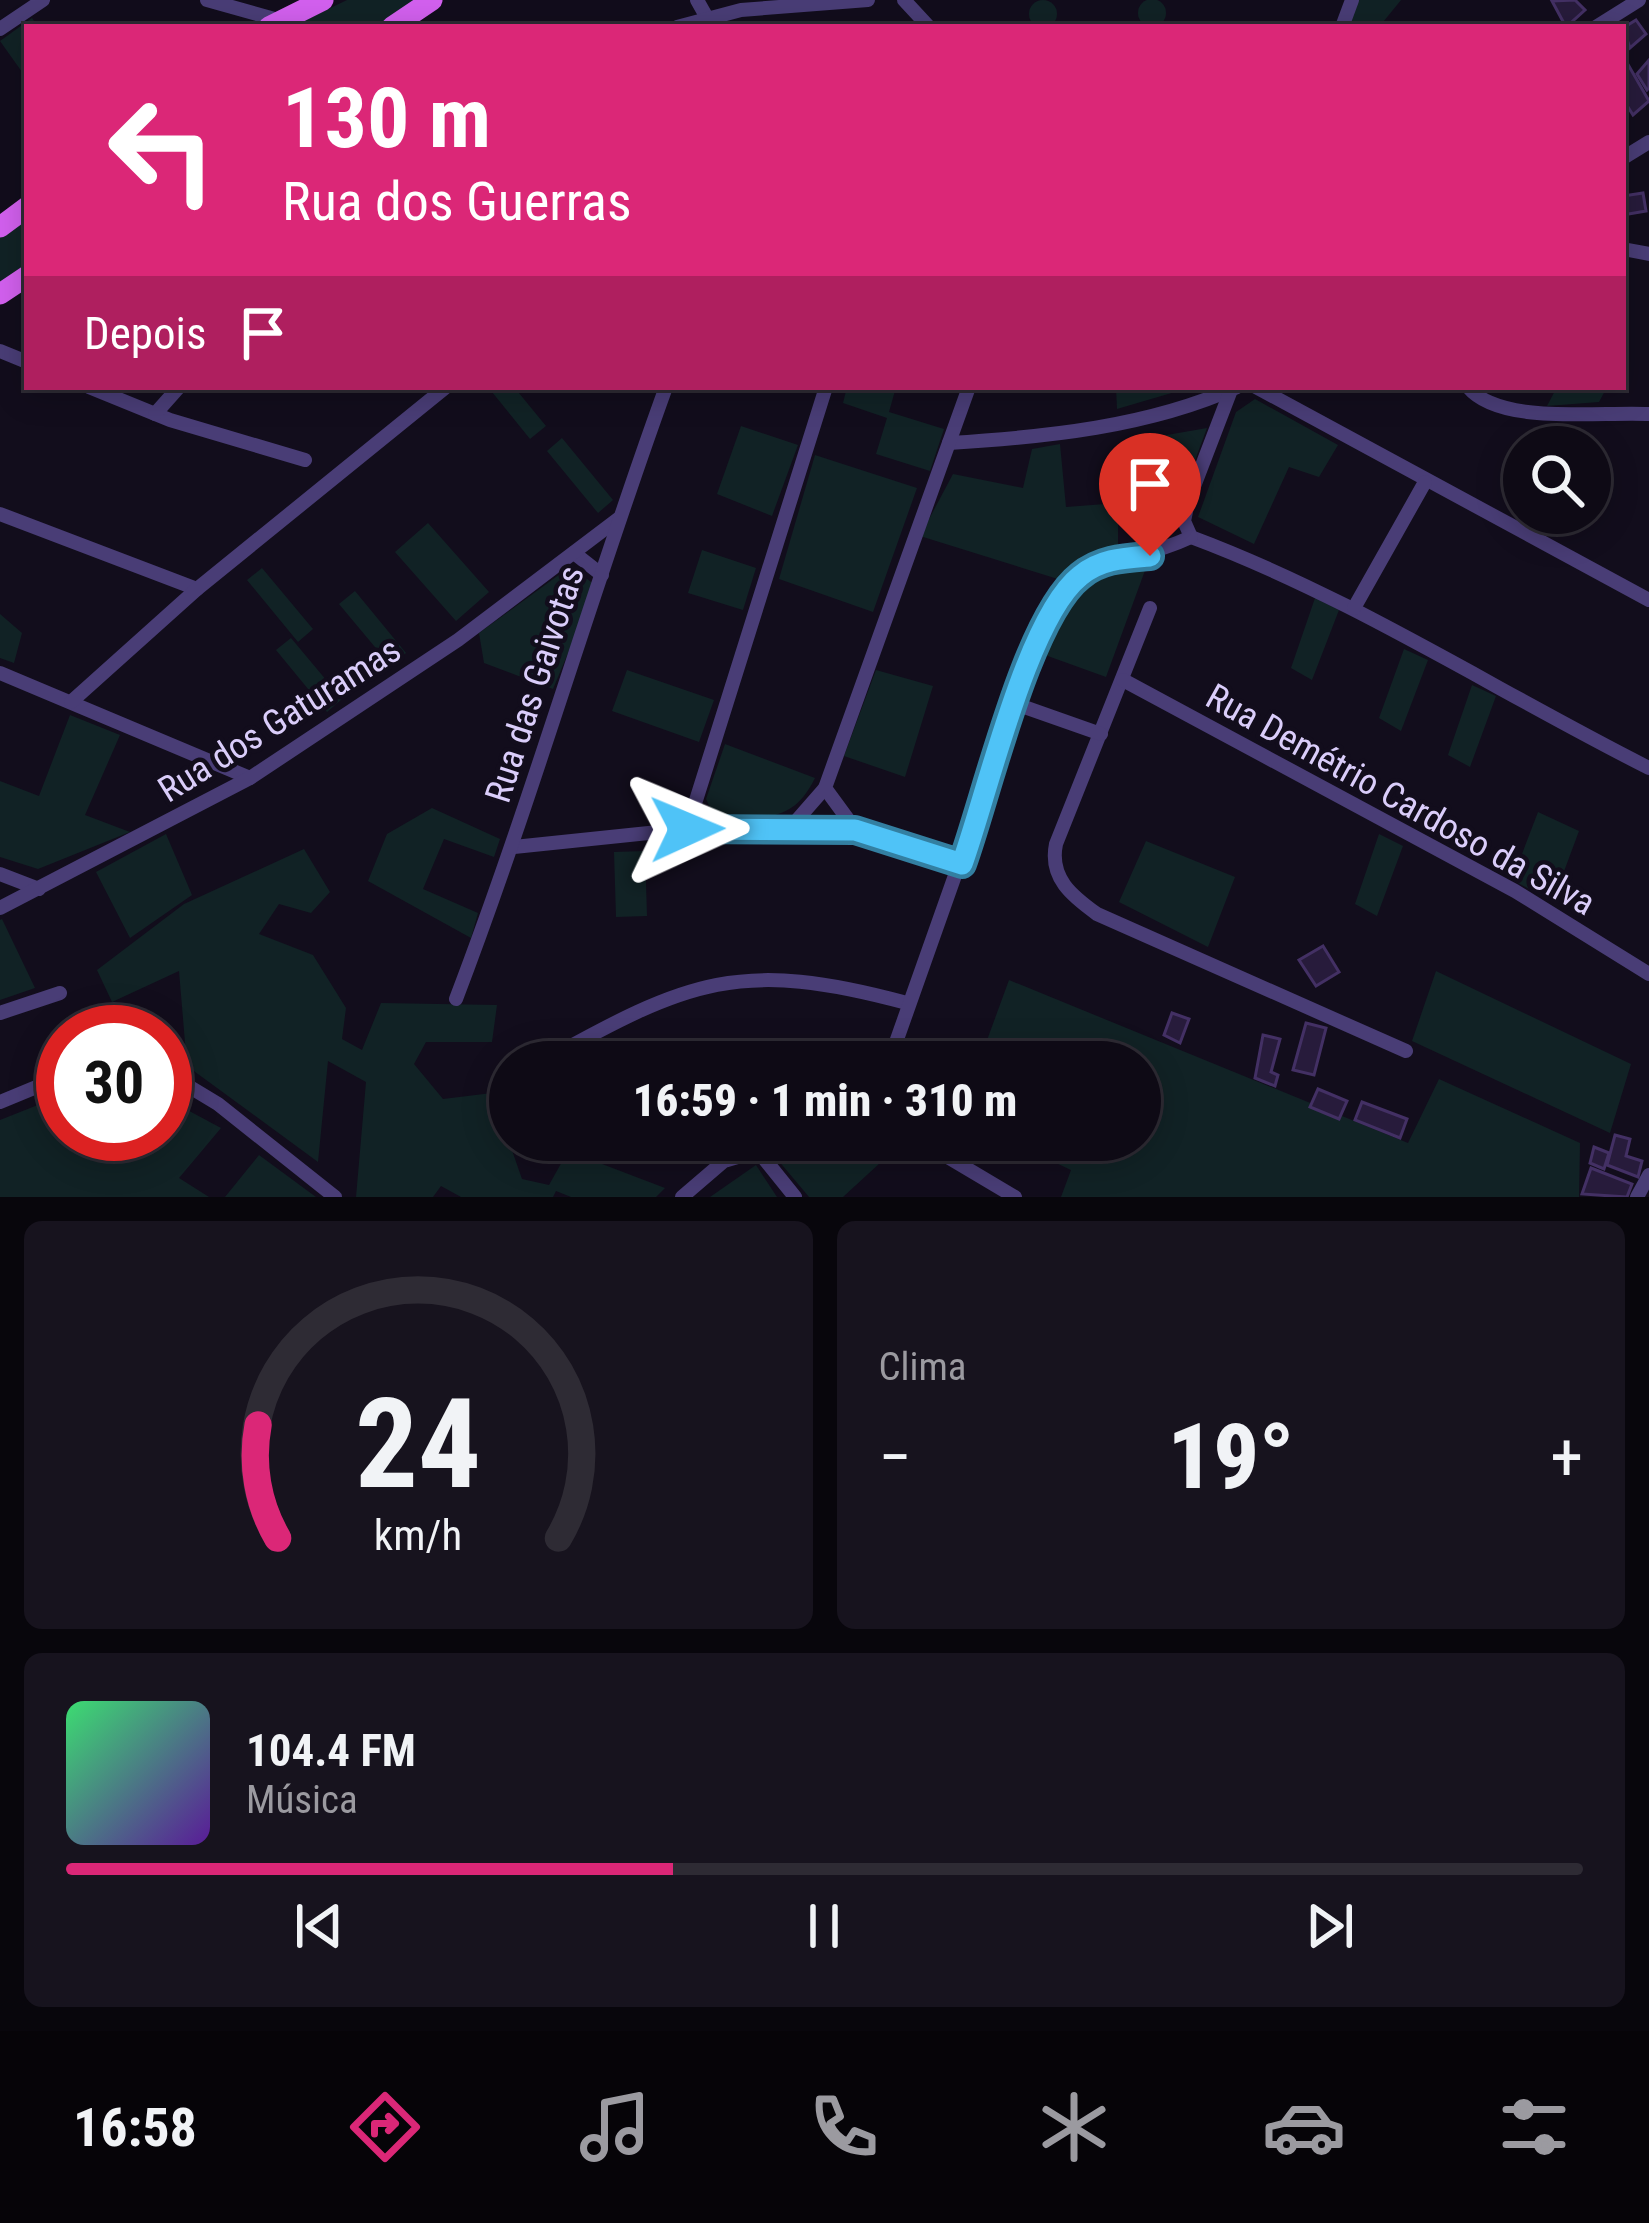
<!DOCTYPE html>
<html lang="pt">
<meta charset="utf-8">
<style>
:root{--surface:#0e0a15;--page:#17131e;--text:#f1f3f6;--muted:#9b9aa0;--line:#2e2b34;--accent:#db2777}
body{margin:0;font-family:"Roboto Condensed",sans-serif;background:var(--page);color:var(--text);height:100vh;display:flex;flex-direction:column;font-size:45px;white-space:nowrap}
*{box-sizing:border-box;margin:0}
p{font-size:39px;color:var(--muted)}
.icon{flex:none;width:66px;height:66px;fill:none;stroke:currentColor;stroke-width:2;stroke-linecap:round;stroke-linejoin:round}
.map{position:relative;height:1197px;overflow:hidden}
.drawer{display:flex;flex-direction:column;gap:24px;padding:24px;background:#08060c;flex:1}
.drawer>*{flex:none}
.guide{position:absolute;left:24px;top:24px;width:1602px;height:366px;border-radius:0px;box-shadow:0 6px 30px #0003,0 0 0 3px var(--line);background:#db2777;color:#fff;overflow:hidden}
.controls{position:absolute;left:1503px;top:426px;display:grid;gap:24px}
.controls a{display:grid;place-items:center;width:108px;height:108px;border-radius:50%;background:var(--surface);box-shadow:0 6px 30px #0003,0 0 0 3px var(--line);font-size:60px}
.speed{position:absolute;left:36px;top:1005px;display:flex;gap:24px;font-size:60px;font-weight:700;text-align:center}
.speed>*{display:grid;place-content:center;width:156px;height:156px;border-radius:50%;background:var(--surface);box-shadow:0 6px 30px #0003,0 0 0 3px var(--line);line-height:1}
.speed .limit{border:18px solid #d22;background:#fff;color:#111}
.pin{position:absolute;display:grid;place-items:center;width:102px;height:102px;color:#fff;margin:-123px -51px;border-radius:50% 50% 50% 0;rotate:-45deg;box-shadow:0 0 12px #0007}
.pin .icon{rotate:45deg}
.me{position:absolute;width:132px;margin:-66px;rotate:89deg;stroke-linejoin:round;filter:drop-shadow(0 0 9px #0008)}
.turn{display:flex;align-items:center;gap:42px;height:252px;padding:0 60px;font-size:54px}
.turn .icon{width:156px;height:156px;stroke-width:2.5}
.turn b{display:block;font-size:84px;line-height:102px}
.then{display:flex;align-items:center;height:114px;padding:0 60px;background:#0003;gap:24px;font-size:45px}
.big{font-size:90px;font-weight:800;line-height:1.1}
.drawer .widget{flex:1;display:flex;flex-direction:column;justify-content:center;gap:18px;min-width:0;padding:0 42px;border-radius:18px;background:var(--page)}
.drawer .dial{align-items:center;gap:0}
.dial svg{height:312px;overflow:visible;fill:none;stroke:var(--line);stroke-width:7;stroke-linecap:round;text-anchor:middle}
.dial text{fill:var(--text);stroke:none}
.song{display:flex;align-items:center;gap:36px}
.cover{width:144px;height:144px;border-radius:18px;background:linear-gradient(135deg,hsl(140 70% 55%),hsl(270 70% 35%))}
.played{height:12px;border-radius:6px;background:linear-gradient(90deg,var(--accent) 40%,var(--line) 40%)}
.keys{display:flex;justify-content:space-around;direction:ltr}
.heat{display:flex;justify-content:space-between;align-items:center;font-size:66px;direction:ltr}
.drawer .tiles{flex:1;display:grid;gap:24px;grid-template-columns:1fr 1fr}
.widget:last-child{grid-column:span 2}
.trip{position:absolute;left:489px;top:1041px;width:672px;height:120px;border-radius:60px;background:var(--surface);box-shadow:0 6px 30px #0003,0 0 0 3px var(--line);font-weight:800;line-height:120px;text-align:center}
.menu{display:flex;height:192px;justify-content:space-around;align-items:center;background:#060408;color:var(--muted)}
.menu .icon{width:84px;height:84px}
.menu .on{color:var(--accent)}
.menu b{font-size:54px;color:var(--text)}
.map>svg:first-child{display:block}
.green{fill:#112225}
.building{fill:#271b3b;stroke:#433064;stroke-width:3}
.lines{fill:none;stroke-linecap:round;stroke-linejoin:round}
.street{stroke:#493d76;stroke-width:14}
.primary{stroke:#d260ee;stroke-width:21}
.route-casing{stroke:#337fa1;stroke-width:30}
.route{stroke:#4fc3f7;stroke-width:21}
.labels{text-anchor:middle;stroke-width:9;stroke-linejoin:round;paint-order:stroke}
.street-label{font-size:36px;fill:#dacdfa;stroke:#120d1c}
</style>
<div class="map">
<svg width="1649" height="1197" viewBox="0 0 1649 1197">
<rect width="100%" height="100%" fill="#120d1c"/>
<!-- green -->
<g class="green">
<circle cx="1152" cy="13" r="14"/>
<polygon points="347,0 420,0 381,27 291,27"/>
<polygon points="1358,0 1401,0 1379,27 1349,27"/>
<circle cx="1043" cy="14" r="14"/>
<polygon points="32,18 38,27 27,27 27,79 0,41"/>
<polygon points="27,215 27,268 0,287 0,235"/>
<polygon points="488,387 514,387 546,426 530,439"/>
<polygon points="847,387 896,387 889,412 944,429 930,471 876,454 887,418 843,403"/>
<polygon points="1116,387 1192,387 1117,409"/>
<polygon points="1557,387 1607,387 1599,402 1547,406"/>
<polygon points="1255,399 1338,445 1319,477 1289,467 1254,544 1198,517 1236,412"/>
<polygon points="741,426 798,445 772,516 717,494"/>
<polygon points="1207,428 1181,498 1155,535 1144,439"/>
<polygon points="562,438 613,500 598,513 547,451"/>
<polygon points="1060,444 1066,507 1118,503 1118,550 1061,580 920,536 953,474 1023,488 1032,449"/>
<polygon points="815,455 917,488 873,612 779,579"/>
<polygon points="428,523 489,592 456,621 395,552"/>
<polygon points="702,550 756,568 743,610 688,593"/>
<polygon points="1147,565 1106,677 1045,655 1076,587"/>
<polygon points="571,566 596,586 553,689 484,663 479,633"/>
<polygon points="262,568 313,629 298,642 247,580"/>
<polygon points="355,591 406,653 390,665 339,604"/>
<polygon points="1315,598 1339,610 1312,680 1291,668"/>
<polygon points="0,614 22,633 14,663 0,658"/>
<polygon points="291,638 342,699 327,712 276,650"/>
<polygon points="1404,649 1428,660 1401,731 1379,718"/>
<polygon points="627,670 714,700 699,742 612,711"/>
<polygon points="876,670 933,686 905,777 844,756"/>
<polygon points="1472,685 1496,696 1470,767 1448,755"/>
<polygon points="70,715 120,735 85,815 130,832 38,869 0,857 0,781 39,796"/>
<path d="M725,744L815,778C792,825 763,816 716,821L706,799Z"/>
<polygon points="432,808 500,839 494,857 444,839 423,889 478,913 471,938 368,881 387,834"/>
<polygon points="1538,812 1579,831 1553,901 1512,880"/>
<polygon points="166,834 192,895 130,938 96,872"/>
<polygon points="1379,834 1403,846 1377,916 1355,904"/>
<polygon points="1146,841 1235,877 1208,947 1119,902"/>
<polygon points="304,849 330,892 311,913 279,904 259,934 313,955 346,1008 342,1039 362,1050 381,1003 497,1005 492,1042 426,1042 414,1064 443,1099 492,1093 522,1179 549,1185 568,1151 665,1188 656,1197 571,1197 556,1191 553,1197 461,1197 441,1186 433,1197 356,1197 366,1082 328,1061 318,1162 187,1066 179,971 112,1002 97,970 184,904"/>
<polygon points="645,851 647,916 616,917 614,852"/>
<polygon points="2,919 35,988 0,1000 0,920"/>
<polygon points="1436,971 1631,1064 1610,1133 1412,1041"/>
<polygon points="1009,980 1408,1143 1439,1079 1580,1143 1579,1197 1061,1197 1071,1170 1007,1140 1140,1140 1140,1062 979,1062"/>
<polygon points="63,1095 63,1134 165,1134 165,1098 221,1128 179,1178 209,1197 0,1197 0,1120"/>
<polygon points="705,1140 905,1140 843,1197 809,1197 762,1141 707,1161"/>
<polygon points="259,1155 316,1197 225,1197"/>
<polygon points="756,1165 777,1197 710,1197"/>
</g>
<!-- building -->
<g class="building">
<polygon points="1575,0 1585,10 1566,27 1552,1"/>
<polygon points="1636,20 1646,34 1630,48 1623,28"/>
<polygon points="1649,60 1649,88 1647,90 1637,74"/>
<polygon points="1626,61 1649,101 1633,115 1623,99"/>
<polygon points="1643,193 1646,211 1623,215 1623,196"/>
<polygon points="1323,946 1339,972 1316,986 1299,960"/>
<polygon points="1172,1013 1189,1019 1180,1043 1164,1035"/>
<polygon points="1306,1023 1326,1028 1314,1075 1293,1070"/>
<polygon points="1263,1035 1280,1039 1271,1072 1278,1075 1275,1086 1255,1078"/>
<polygon points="1318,1089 1347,1101 1339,1119 1310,1107"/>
<polygon points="1362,1102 1407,1119 1400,1138 1355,1120"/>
<polygon points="1615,1135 1630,1139 1626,1156 1642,1161 1638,1177 1607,1165"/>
<polygon points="1594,1147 1609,1153 1604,1169 1590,1163"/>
<polygon points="1591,1168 1632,1184 1627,1197 1582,1194"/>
</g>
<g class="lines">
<!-- street -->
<g class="street">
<polyline points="207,0 278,20"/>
<polyline points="697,0 706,16"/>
<polyline points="904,0 929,27"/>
<polyline points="677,27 741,10 868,0"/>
<polyline points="1342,27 1352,0"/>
<polyline points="1596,27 1639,0"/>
<polyline points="0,29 43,0"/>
<polyline points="1623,158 1649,142"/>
<polyline points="1623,249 1649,254"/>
<polyline points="0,351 27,362"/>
<polyline points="89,387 170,420 305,460"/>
<polyline points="1256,387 1649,600"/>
<path d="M1468,387C1500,426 1601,411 1649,414"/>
<polyline points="155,414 179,387"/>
<path d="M949,443C1046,437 1148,427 1237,387"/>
<polyline points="0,514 197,589"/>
<path d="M1191,537C1352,597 1496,691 1649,768"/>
<polyline points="1191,537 1184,521 1188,502 1231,390"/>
<polyline points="574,553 602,575"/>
<path d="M1150,608L1056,844C1049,878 1072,896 1097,914L1406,1051"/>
<polyline points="1354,608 1425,482"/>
<polyline points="0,673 250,778"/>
<polyline points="1123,680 1515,891 1649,974"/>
<polyline points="71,702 197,589 446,387"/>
<polyline points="1016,704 1101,734"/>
<polyline points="790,828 825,788"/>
<polyline points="687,829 826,387"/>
<polyline points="855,829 825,788 969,387"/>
<polyline points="514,847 687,829 855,829 962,864"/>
<polyline points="0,874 39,889"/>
<polyline points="0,908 250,778 458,640 618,519"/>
<path d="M456,999C533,797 592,590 666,387"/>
<polyline points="0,1013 60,993"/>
<path d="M542,1062C689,980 740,958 907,1003"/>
<path d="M889,1062L1045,621C1090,548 1123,569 1191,537"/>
<polyline points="165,1072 218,1104 335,1197"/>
<polyline points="0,1102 63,1076"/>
<polyline points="579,1140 586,1149"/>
<polyline points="919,1140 1015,1197"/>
<polyline points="682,1197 724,1161 758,1151 795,1197"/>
<polyline points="1637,1197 1649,1175"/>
</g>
<!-- primary -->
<g class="primary">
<polyline points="269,27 323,0"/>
<polyline points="392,27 432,0"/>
<polyline points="0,227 27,207"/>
<polyline points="0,294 27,276"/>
</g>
</g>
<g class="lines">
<defs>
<path id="route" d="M687,829L855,830L962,864C987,795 1027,618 1080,576C1100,559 1124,558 1150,556"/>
</defs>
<!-- route casing -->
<use href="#route" class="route-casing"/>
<!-- route -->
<use href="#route" class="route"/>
</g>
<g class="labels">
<!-- street labels -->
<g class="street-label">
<text transform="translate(534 684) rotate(-72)" y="13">Rua das Gaivotas</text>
<text transform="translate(279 719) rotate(-32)" y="13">Rua dos Gaturamas</text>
<text transform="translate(1401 799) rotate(29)" y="13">Rua Demétrio Cardoso da Silva</text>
</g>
</g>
</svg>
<div class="controls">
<a><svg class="icon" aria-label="search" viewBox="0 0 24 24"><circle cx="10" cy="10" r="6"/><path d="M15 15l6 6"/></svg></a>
</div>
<div class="speed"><div class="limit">30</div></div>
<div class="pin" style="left:1150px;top:556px;background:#d93025"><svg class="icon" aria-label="arrive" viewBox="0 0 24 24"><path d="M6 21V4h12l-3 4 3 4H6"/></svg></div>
<svg class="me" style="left:687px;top:829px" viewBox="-20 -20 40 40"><path d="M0-17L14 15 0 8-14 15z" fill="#4fc3f7" stroke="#fff" stroke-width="4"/></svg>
<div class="trip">16:59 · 1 min · 310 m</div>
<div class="guide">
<div class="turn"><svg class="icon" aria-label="left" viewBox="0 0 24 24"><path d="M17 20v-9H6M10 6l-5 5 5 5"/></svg><div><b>130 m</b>Rua dos Guerras</div></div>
<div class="then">Depois<svg class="icon" aria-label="arrive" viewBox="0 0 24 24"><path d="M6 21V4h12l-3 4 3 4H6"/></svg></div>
</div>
</div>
<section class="drawer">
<div class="tiles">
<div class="widget dial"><svg viewBox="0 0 100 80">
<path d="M14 69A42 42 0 1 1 86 69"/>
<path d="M14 69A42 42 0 0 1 9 40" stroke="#db2777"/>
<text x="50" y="56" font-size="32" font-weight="700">24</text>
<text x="50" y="72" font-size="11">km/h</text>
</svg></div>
<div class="widget"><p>Clima</p>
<div class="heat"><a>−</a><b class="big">19°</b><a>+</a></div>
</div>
<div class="widget">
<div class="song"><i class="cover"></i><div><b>104.4 FM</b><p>Música</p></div></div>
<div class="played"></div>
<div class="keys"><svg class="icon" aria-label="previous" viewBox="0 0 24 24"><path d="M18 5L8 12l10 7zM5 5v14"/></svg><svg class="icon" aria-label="pause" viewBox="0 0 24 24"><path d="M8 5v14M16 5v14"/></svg><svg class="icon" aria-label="next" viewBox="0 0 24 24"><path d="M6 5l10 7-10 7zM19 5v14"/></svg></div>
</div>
</div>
</section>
<nav class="menu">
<b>16:58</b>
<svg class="icon on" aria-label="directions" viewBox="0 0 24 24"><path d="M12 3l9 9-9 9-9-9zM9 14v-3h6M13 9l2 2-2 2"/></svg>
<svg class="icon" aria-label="music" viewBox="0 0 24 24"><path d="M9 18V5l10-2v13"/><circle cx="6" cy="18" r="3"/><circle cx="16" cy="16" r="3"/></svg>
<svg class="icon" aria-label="phone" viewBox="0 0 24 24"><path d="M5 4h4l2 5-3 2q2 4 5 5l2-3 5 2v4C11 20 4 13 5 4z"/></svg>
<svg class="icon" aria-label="climate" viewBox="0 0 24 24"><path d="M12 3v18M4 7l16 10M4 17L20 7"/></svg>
<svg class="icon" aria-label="car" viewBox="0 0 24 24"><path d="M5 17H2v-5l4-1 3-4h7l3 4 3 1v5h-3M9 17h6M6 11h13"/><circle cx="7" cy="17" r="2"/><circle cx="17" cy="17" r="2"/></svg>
<svg class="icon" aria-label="filters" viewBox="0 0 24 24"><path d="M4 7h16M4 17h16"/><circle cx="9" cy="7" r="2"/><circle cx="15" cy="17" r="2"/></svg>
</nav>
